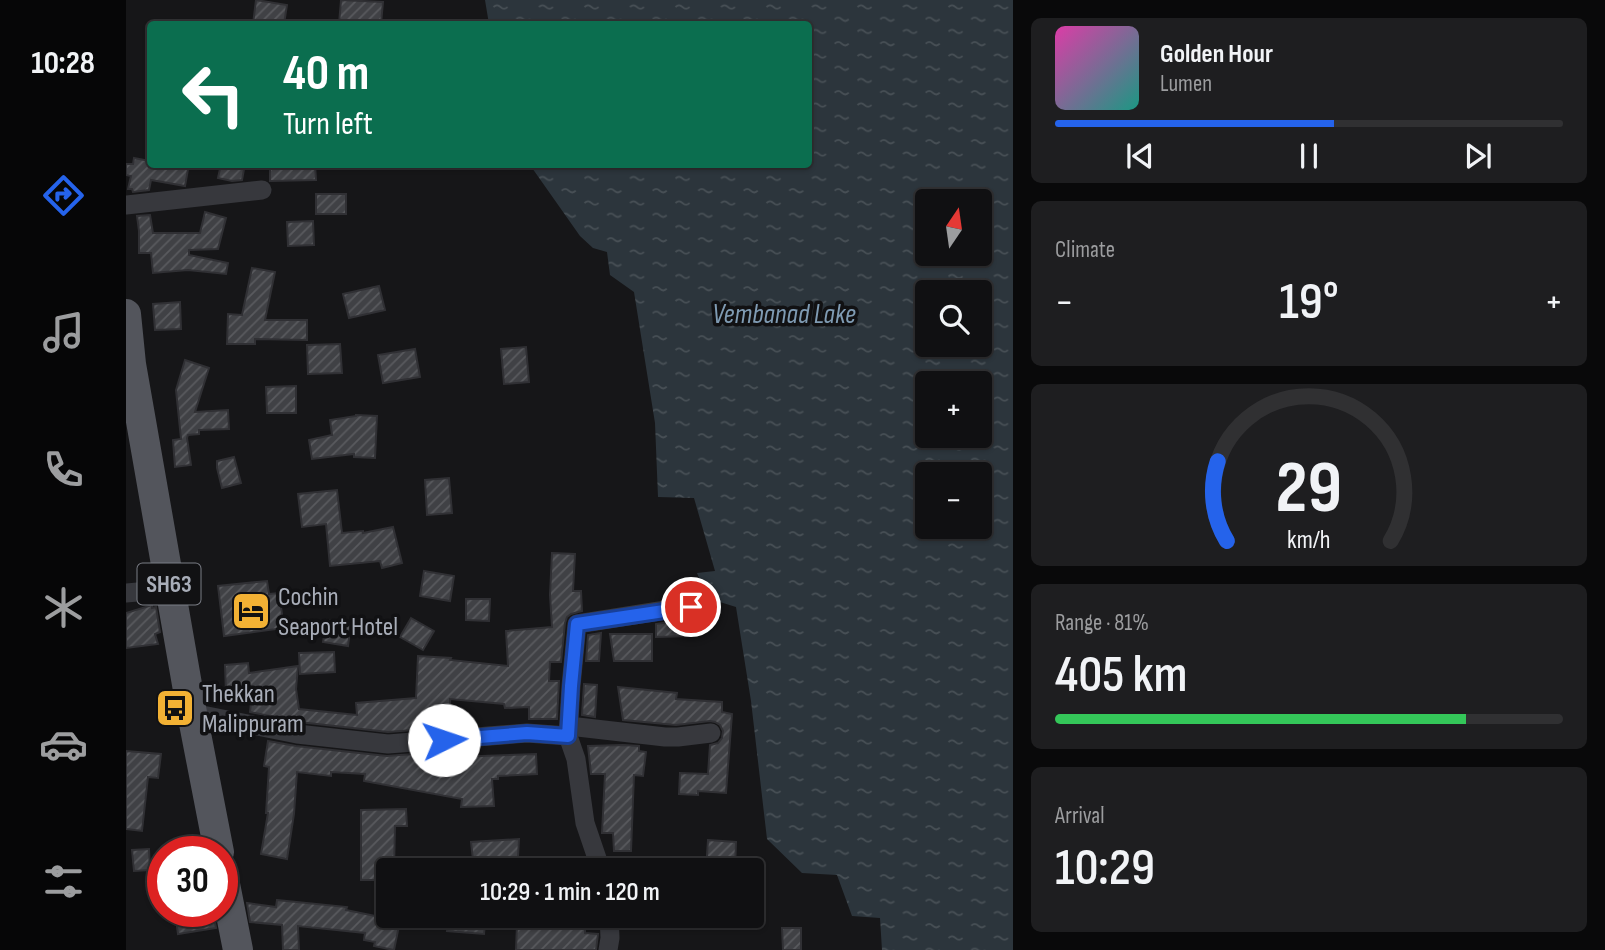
<!DOCTYPE html>
<meta charset="utf-8">
<style>
:root{--surface:#101012;--page:#1e1e20;--text:#f1f3f6;--muted:#9c9d9f;--line:#303032;--accent:#2563eb}
body{margin:0;font-family:"Sofia Sans Condensed",sans-serif;background:var(--page);color:var(--text);height:100vh;display:flex;flex-direction:column;font-size:26px;white-space:nowrap}
*{box-sizing:border-box;margin:0}
p{font-size:23px;color:var(--muted)}
.icon{flex:none;width:38px;height:38px;fill:none;stroke:currentColor;stroke-width:2;stroke-linecap:round;stroke-linejoin:round}
.map{position:relative;flex:1;overflow:hidden}
.drawer{display:flex;flex-direction:column;gap:18px;padding:18px;background:#09090a;width:592px}
.drawer>*{flex:none}
.hud{position:absolute;left:21px;top:21px;width:665px;height:147px;border-radius:7px;box-shadow:0 2px 5px #0004,0 0 0 2px var(--line);background:#0b6e4f;color:#fff;overflow:hidden}
.needle{width:46px;rotate:13deg}
.controls{position:absolute;left:789px;top:189px;display:grid;gap:14px}
.controls a{display:grid;place-items:center;width:77px;height:77px;border-radius:7px;background:var(--surface);box-shadow:0 2px 5px #0004,0 0 0 2px var(--line);font-size:35px}
.speed{position:absolute;left:21px;top:836px;display:flex;gap:14px;font-size:35px;font-weight:700;text-align:center}
.speed>*{display:grid;place-content:center;width:91px;height:91px;border-radius:50%;background:var(--surface);box-shadow:0 2px 5px #0004,0 0 0 2px var(--line);line-height:1}
.speed .limit{border:10px solid #d22;background:#fff;color:#111}
.pin{position:absolute;display:grid;place-items:center;width:60px;height:60px;color:#fff;margin:-30px;border:4px solid #fff;border-radius:50%;box-shadow:0 2px 7px #0007}
.me{position:absolute;width:77px;margin:-38px;rotate:86deg;stroke-linejoin:round;filter:drop-shadow(0 0 5px #0008)}
.turn{display:flex;align-items:center;gap:24px;height:147px;padding:0 21px;font-size:32px}
.turn .icon{width:91px;height:91px;stroke-width:2.5}
.turn b{display:block;font-size:49px;line-height:60px}
.big{font-size:52px;font-weight:600;line-height:1.1}
.drawer .widget{flex:1;display:flex;flex-direction:column;justify-content:center;gap:10px;min-width:0;padding:0 24px;border-radius:10px;background:var(--page)}
.drawer .dial{align-items:center;gap:0}
.dial svg{height:182px;overflow:visible;fill:none;stroke:var(--line);stroke-width:7;stroke-linecap:round;text-anchor:middle}
.dial text{fill:var(--text);stroke:none}
.song{display:flex;align-items:center;gap:21px}
.cover{width:84px;height:84px;border-radius:10px;background:linear-gradient(135deg,hsl(320 70% 55%),hsl(170 70% 35%))}
.played{height:7px;border-radius:4px;background:linear-gradient(90deg,var(--accent) 55%,var(--line) 55%)}
.keys{display:flex;justify-content:space-around;direction:ltr}
.heat{display:flex;justify-content:space-between;align-items:center;font-size:38px;direction:ltr}
.charge{height:10px;border-radius:5px;background:linear-gradient(90deg,#34c759 81%,var(--line) 0)}
.trip{position:absolute;left:250px;top:858px;width:388px;height:70px;border-radius:7px;background:var(--surface);box-shadow:0 2px 5px #0004,0 0 0 2px var(--line);font-weight:600;line-height:70px;text-align:center}
main{display:flex;flex:1;min-height:0}
.tabs{display:flex;flex-direction:column;width:126px;justify-content:space-around;align-items:center;background:#060607;color:var(--muted)}
.tabs .icon{width:49px;height:49px}
.tabs .current{color:var(--accent)}
.tabs b{font-size:32px;color:var(--text)}
.map>svg:first-child{display:block}
.water{fill:url(#water-ripples);fill-rule:evenodd}
.building{fill:url(#building-hatch);stroke:#303034;stroke-width:2}
.lines{fill:none;stroke-linecap:round;stroke-linejoin:round}
.minor{stroke:#37383d;stroke-width:19}
.primary{stroke:#53555c;stroke-width:30}
.route-casing{stroke:#184099;stroke-width:18}
.route{stroke:#2563eb;stroke-width:12}
.labels{text-anchor:middle;stroke-width:7;stroke-linejoin:round;paint-order:stroke}
.shield{fill:#111113;stroke:#7b7e86;stroke-width:2}
.shield-label{font-size:24px;font-weight:bold;fill:#a8adb8}
.poi-label{font-size:26px;fill:#a8adb8;stroke:#111113;text-anchor:start}
.water-label{font-size:28px;font-style:italic;fill:#7f9bb3;stroke:#111113}
</style>
<main>
<nav class="tabs">
<b>10:28</b>
<svg class="icon current" aria-label="directions" viewBox="0 0 24 24"><path d="M12 3l9 9-9 9-9-9zM9 14v-3h6M13 9l2 2-2 2"/></svg>
<svg class="icon" aria-label="music" viewBox="0 0 24 24"><path d="M9 18V5l10-2v13"/><circle cx="6" cy="18" r="3"/><circle cx="16" cy="16" r="3"/></svg>
<svg class="icon" aria-label="phone" viewBox="0 0 24 24"><path d="M5 4h4l2 5-3 2q2 4 5 5l2-3 5 2v4C11 20 4 13 5 4z"/></svg>
<svg class="icon" aria-label="climate" viewBox="0 0 24 24"><path d="M12 3v18M4 7l16 10M4 17L20 7"/></svg>
<svg class="icon" aria-label="car" viewBox="0 0 24 24"><path d="M5 17H2v-5l4-1 3-4h7l3 4 3 1v5h-3M9 17h6M6 11h13"/><circle cx="7" cy="17" r="2"/><circle cx="17" cy="17" r="2"/></svg>
<svg class="icon" aria-label="filters" viewBox="0 0 24 24"><path d="M4 7h16M4 17h16"/><circle cx="9" cy="7" r="2"/><circle cx="15" cy="17" r="2"/></svg>
</nav>
<div class="map">
<svg width="888" height="950" viewBox="0 0 888 950">
<defs>
<pattern id="water-ripples" width="26" height="14" patternUnits="userSpaceOnUse" patternTransform="scale(1.75)"><rect width="26" height="14" fill="#2c353c"/><path d="M2 4q2-2 4 0t4 0M15 11q2-2 4 0t4 0" fill="none" stroke="#485056"/></pattern>
<pattern id="building-hatch" width="6" height="6" patternUnits="userSpaceOnUse" patternTransform="scale(1.75)"><rect width="6" height="6" fill="#404145"/><path d="M-1 1l2-2M0 6l6-6M5 7l2-2" fill="none" stroke="#595a5e"/></pattern>
</defs>
<rect width="100%" height="100%" fill="#161618"/>
<!-- water -->
<path class="water" d="M359,0H887V950H756L754,918L726,916L711,875L676,873L641,839L625,701L610,607L581,598L571,573L589,571L568,498L532,497L529,423L508,292L484,275L481,252L467,248L454,236L404,165L682,164V24H363ZM802,201H854V254H802ZM802,292H854V345H802ZM802,383H854V436H802ZM802,474H854V527H802Z"/>
<!-- building -->
<g class="building">
<polygon points="130,0 161,5 158,24 127,24"/>
<polygon points="215,0 257,2 255,24 213,24"/>
<polygon points="8,158 24,161 24,164 63,164 59,186 25,180 23,190 7,192 6,189 2,189 5,176 0,175 0,164 7,164"/>
<polygon points="95,164 119,164 116,180 106,181 92,178"/>
<polygon points="144,164 189,164 190,180 144,181"/>
<rect x="190" y="194" width="30" height="20"/>
<polygon points="79,212 100,218 92,249 63,250 63,255 102,263 100,274 62,270 27,273 25,253 13,253 13,231 11,216 24,215 27,233 74,233"/>
<polygon points="187,221 188,245 162,246 161,222"/>
<polygon points="126,268 149,272 139,320 181,320 181,340 129,339 129,344 101,344 102,314 116,315"/>
<polygon points="253,286 259,310 223,318 217,294"/>
<polygon points="54,302 55,329 29,330 27,304"/>
<polygon points="214,344 216,373 182,374 181,345"/>
<polygon points="400,347 403,382 378,384 375,349"/>
<polygon points="289,349 294,377 257,383 252,355"/>
<polygon points="59,360 83,368 69,412 102,410 103,429 73,430 73,434 62,435 61,438 65,465 49,467 47,440 55,439 50,390"/>
<polygon points="170,386 170,413 141,413 140,387"/>
<polygon points="230,415 251,416 249,458 228,457 228,454 186,459 183,440 206,435 204,420 230,416"/>
<polygon points="108,457 115,483 96,488 91,468 91,461"/>
<polygon points="323,478 326,513 301,515 299,480"/>
<polygon points="211,490 216,533 237,531 237,533 267,527 276,563 256,568 254,561 204,566 200,524 176,527 172,494"/>
<polygon points="426,553 449,554 447,591 455,591 456,611 445,614 441,617 439,623 435,662 424,662 423,681 433,681 431,719 403,719 403,707 379,708 378,704 324,699 325,727 262,732 173,722 124,712 126,693 100,694 99,665 122,663 123,673 172,666 170,689 173,709 231,715 230,703 290,698 292,656 325,658 324,660 382,666 380,631 426,627 424,595"/>
<polygon points="298,571 328,576 324,601 294,596"/>
<polygon points="141,581 143,594 153,593 158,628 98,636 92,586"/>
<polygon points="340,599 364,599 363,621 340,620"/>
<polygon points="26,605 26,608 30,607 34,632 29,634 32,644 0,648 0,613"/>
<polygon points="285,618 308,631 297,650 274,637"/>
<polygon points="563,619 564,636 530,637 530,624"/>
<polygon points="201,620 225,624 222,646 197,642"/>
<polygon points="475,633 473,661 460,661 462,635"/>
<polygon points="484,634 526,634 526,661 488,661"/>
<polygon points="208,652 209,672 174,674 173,653"/>
<polygon points="458,684 471,685 469,717 456,715"/>
<polygon points="492,687 551,693 550,699 596,702 596,712 606,714 600,793 572,791 572,795 553,794 554,773 582,774 584,745 592,743 596,738 597,731 594,725 589,722 584,721 550,725 497,720"/>
<polygon points="142,741 170,746 261,756 327,751 327,757 410,754 411,774 372,776 372,779 366,779 368,806 335,807 336,799 238,781 239,774 205,772 205,776 171,772 168,814 161,859 135,854 142,813 140,813 143,767 138,766"/>
<polygon points="497,745 513,746 513,751 520,752 517,776 508,775 505,851 488,851 487,833 476,833 479,774 465,774 462,746"/>
<polygon points="0,751 35,754 32,778 22,777 16,831 0,829"/>
<polygon points="280,809 281,826 269,826 268,870 262,870 262,880 235,880 235,810"/>
<polygon points="393,839 392,857 347,860 345,842"/>
<polygon points="582,840 610,842 609,870 580,870"/>
<polygon points="23,849 24,870 8,871 6,850"/>
<polygon points="151,900 221,907 220,910 274,921 268,950 248,946 249,942 238,940 239,933 172,926 173,950 157,950 156,925 124,922 121,903 150,907"/>
<polygon points="49,912 87,912 90,928 52,934"/>
<polygon points="323,915 360,915 358,934 321,931"/>
<polygon points="435,915 459,915 459,933 472,934 470,950 390,950 391,924 435,926"/>
<polygon points="656,928 675,928 675,950 657,950"/>
</g>
<g class="lines">
<!-- minor -->
<g class="minor">
<polyline points="0,205 136,190"/>
<polyline points="0,593 44,589"/>
<polyline points="66,713 171,734 262,744 401,733 442,736"/>
<polyline points="443,726 539,737 552,737 585,733"/>
<polyline points="475,870 459,823 450,759 442,736 445,686 451,624 565,606"/>
<polyline points="482,950 484,938 483,915"/>
</g>
<!-- primary -->
<g class="primary">
<polyline points="0,314 5,364 66,713 93,852"/>
<polyline points="96,869 112,950"/>
</g>
</g>
<g class="lines">
<defs>
<polyline id="route" points="318,740 401,733 442,736 445,686 451,624 565,607"/>
</defs>
<!-- route casing -->
<use href="#route" class="route-casing"/>
<!-- route -->
<use href="#route" class="route"/>
</g>
<!-- icons -->
<defs>
<symbol id="hotel-square" viewBox="-11 -11 22 22"><rect x="-9" y="-9" width="18" height="18" rx="4" fill="#f2b134" stroke="#111113"/><path d="M-6-4.5h1.5V1H6V5H4.5V3h-9V5H-6ZM-4 0a1.8 1.8 0 1 1 3.6 0ZM.5 0V-2.5h3Q6-2.5 6 0Z" fill="#111"/></symbol>
<symbol id="bus-square" viewBox="-11 -11 22 22"><rect x="-9" y="-9" width="18" height="18" rx="4" fill="#f2b134" stroke="#111113"/><path d="M-5-6H5V4H4V6H2V4H-2V6H-4V4H-5ZM-3.5-4V0h7V-4ZM-3.5 1.2v1.5H-2V1.2ZM2 1.2v1.5H3.5V1.2Z" fill="#111"/></symbol>
</defs>
<g fill-rule="evenodd">
<use href="#hotel-square" x="103" y="589" width="44" height="44"/>
<use href="#bus-square" x="27" y="686" width="44" height="44"/>
</g>
<g class="labels">
<!-- shield labels -->
<rect class="shield" x="11.5" y="563.5" width="63" height="41" rx="5"/>
<g class="shield-label">
<text x="43" y="592">SH63</text>
</g>
<!-- poi labels -->
<g class="poi-label">
<text x="152" y="605">Cochin<tspan x="152" dy="30">Seaport Hotel</tspan></text>
<text x="76" y="702">Thekkan<tspan x="76" dy="30">Malippuram</tspan></text>
</g>
<!-- water labels -->
<g class="water-label">
<text x="658" y="323">Vembanad Lake</text>
</g>
</g>
</svg>
<div class="controls">
<a><svg class="needle" viewBox="-14 -14 28 28"><path d="M0-13l5 13h-10z" fill="#e53935"/><path d="M0 13l5-13h-10z" fill="#9c9d9f"/></svg></a>
<a><svg class="icon" aria-label="search" viewBox="0 0 24 24"><circle cx="10" cy="10" r="6"/><path d="M15 15l6 6"/></svg></a>
<a>+</a>
<a>−</a>
</div>
<div class="speed"><div class="limit">30</div></div>
<div class="pin" style="left:565px;top:607px;background:#d93025"><svg class="icon" aria-label="arrive" viewBox="0 0 24 24"><path d="M6 21V4h12l-3 4 3 4H6"/></svg></div>
<svg class="me" style="left:318px;top:740px" viewBox="-20 -20 40 40"><circle r="19" fill="#fff"/><path d="M0-13L10 11 0 6-10 11z" fill="#2563eb"/></svg>
<div class="trip">10:29 · 1 min · 120 m</div>
<div class="hud">
<div class="turn"><svg class="icon" aria-label="left" viewBox="0 0 24 24"><path d="M17 20v-9H6M10 6l-5 5 5 5"/></svg><div><b>40 m</b>Turn left</div></div>
</div>
</div>
<section class="drawer">
<div class="widget">
<div class="song"><i class="cover"></i><div><b>Golden Hour</b><p>Lumen</p></div></div>
<div class="played"></div>
<div class="keys"><svg class="icon" aria-label="previous" viewBox="0 0 24 24"><path d="M18 5L8 12l10 7zM5 5v14"/></svg><svg class="icon" aria-label="pause" viewBox="0 0 24 24"><path d="M8 5v14M16 5v14"/></svg><svg class="icon" aria-label="next" viewBox="0 0 24 24"><path d="M6 5l10 7-10 7zM19 5v14"/></svg></div>
</div>
<div class="widget"><p>Climate</p>
<div class="heat"><a>−</a><b class="big">19°</b><a>+</a></div>
</div>
<div class="widget dial"><svg viewBox="0 0 100 80">
<path d="M14 69A42 42 0 1 1 86 69"/>
<path d="M14 69A42 42 0 0 1 10 34" stroke="#2563eb"/>
<text x="50" y="56" font-size="32" font-weight="700">29</text>
<text x="50" y="72" font-size="11">km/h</text>
</svg></div>
<div class="widget"><p>Range · 81%</p><b class="big">405 km</b><div class="charge"></div></div>
<div class="widget"><p>Arrival</p><b class="big">10:29</b></div>
</section>
</main>
